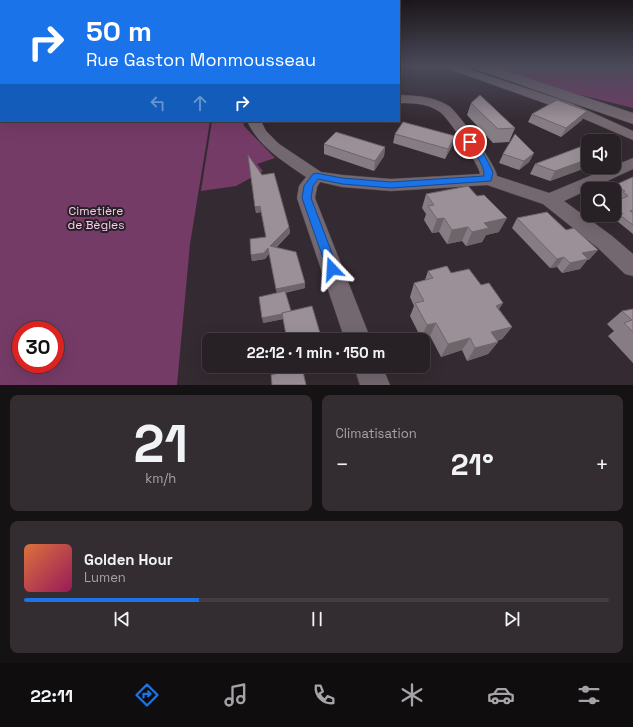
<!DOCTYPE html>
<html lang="fr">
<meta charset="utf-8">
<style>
:root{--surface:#272025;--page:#332d32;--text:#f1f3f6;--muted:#a4a3a7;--line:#433e42;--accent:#1a73e8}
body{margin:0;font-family:"Space Grotesk",sans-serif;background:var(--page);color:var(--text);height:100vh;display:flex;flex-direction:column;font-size:15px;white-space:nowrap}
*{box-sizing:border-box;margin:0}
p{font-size:13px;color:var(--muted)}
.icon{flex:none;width:22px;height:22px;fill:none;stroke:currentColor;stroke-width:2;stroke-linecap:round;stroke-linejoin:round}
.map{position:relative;height:385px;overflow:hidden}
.details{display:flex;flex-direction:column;gap:10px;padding:10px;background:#151214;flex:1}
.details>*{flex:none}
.top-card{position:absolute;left:0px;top:0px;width:400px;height:122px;box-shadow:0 4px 16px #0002,0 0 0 1px var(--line);background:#1a73e8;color:#fff;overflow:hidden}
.fabs{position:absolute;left:581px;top:134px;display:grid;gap:8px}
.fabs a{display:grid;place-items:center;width:40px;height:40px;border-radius:8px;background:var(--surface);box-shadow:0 4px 16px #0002,0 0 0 1px var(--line);font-size:20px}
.speed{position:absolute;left:12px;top:321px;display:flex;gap:8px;font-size:20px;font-weight:700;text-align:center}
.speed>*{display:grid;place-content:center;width:52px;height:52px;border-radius:50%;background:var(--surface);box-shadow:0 4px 16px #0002,0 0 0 1px var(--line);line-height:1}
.speed .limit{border:6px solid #d22;background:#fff;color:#111}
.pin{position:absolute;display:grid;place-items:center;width:34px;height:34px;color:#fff;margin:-17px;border:2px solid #fff;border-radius:50%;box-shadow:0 1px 4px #0007}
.me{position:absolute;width:44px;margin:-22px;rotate:340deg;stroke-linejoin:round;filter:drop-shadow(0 0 3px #0008)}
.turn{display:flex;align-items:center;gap:14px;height:84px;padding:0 20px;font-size:18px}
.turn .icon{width:52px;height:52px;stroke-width:2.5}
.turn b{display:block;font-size:28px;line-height:34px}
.lanes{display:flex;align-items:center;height:38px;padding:0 20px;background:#0003;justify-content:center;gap:20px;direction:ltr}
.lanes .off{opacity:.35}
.big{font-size:30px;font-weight:800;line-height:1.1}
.details .card{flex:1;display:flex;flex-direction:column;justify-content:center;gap:6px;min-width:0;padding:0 14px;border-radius:8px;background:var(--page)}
.details .dial{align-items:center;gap:0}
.dial b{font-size:52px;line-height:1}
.song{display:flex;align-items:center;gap:12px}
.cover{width:48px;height:48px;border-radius:6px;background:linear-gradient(135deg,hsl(20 70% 55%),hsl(330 70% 35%))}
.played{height:4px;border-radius:2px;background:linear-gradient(90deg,var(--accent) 30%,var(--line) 30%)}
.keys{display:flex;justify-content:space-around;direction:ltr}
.heat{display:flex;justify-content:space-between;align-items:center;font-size:22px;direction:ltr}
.details .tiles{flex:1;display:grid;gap:10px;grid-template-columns:1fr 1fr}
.card:last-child{grid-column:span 2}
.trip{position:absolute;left:202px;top:333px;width:228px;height:40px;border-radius:8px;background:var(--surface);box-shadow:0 4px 16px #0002,0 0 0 1px var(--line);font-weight:800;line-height:40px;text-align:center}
.menu{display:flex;height:64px;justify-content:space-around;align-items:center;background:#100d0f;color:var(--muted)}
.menu .icon{width:28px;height:28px}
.menu .selected{color:var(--accent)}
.menu b{font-size:18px;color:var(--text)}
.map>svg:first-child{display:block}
.green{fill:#753b67;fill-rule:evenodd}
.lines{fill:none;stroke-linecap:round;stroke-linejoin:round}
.street-casing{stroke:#4f474d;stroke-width:1}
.secondary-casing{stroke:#4f474d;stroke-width:1}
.street{fill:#736770;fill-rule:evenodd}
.secondary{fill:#736770;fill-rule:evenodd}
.wall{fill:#867c83}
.shaded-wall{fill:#6d656a}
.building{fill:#9c9098;stroke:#6d656a}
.route{fill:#1a73e8;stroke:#114b97}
.labels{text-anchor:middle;stroke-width:4;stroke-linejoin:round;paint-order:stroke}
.park-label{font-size:12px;fill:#f5cce9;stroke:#2a2027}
</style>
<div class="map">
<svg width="633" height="385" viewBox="0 0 633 385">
<rect width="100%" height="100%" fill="#342a31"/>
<!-- green -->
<g class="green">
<polygon points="494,67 633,67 633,108 565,91"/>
<path d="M0,86L1,121H210L190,244L177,385H0ZM21,330H55V364H21Z"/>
<polygon points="212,121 243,121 244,126 275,158 257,164 263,171 236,186 201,191"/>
</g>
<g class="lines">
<defs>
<g id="street">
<polygon points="448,67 462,67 571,103 633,131 633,140 561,109 449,69"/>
<path d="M399,95C418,96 432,96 449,106C457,111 498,168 497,176L549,193L633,158V169L564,201L612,236L633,254V276L625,274L598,248L543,204L487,185L391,191L342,187L320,182L317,187L315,198L371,340H345L297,198L299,186L306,177C283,161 259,147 247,121H261L266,131L279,144L321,172L342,175L391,179L480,174C480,166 448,117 440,112C427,103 414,103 399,103Z"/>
<polygon points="354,366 382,366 390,385 360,385"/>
</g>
<g id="secondary">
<polygon points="476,67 495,67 633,113 633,124 478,70"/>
<rect x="0" y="78" width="1" height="8"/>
</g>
</defs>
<!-- street casing -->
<use href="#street" class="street-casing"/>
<!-- secondary casing -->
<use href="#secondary" class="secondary-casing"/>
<!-- street -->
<use href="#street" class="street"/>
<!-- secondary -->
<use href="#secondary" class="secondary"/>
</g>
<!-- wall -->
<g class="wall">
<polygon points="471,103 515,128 509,142 493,143 467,115"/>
<polygon points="532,114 582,120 561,137 528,122"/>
<polygon points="395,134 452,146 445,159 393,143"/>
<polygon points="324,144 385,147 384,156 374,171 324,154"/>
<polygon points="588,144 588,167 550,181 530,174 535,164"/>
<polygon points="534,153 529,162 519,170 499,163 503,154"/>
<polygon points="248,155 289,227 290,233 276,248 305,283 305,288 285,293 291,311 322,340 287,340 283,319 263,323 277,293 269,254 265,259 252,261 251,255 266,237 261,212 256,213"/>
<polygon points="633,177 633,234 617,221 619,219 613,221 605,215 614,215 614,202 621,199 619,197 620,196 614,192 614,189 612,189 615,185"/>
<polygon points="426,194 499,232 486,235 482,242 466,246 462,241 447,244 439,232 432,233 424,220 426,214 422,208"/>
<polygon points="517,218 589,260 587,260 580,269 562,273 557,267 550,268 512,228"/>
<polygon points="428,271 451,273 481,285 503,303 499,309 512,327 502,339 497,341 498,342 488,354 467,361 462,350 441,357 430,336 421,338 410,316 414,306 410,297 414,283 425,280"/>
<polygon points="633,309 633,363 608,336 614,331 607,324 622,311"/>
</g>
<!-- shaded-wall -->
<g class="shaded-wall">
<polygon points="587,111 582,120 561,137 566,128"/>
<polygon points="455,136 452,146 445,159 448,149"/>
<polygon points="385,147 384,156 374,171 375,161"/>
<polygon points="621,148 614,157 614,150"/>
<polygon points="534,153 529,162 519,170 524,161"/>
<polygon points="588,159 588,167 550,181 555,171"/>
<polygon points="260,206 261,212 256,213 255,207"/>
<polygon points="623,213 619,219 613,221 618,215"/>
<polygon points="444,218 439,232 432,233 437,219"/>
<polygon points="507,218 499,232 486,235 482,242 466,246 472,232 484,223"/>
<polygon points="289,227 290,233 271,252 270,246"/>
<polygon points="468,227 462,241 447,244 452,230"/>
<polygon points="268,248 269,254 265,259 252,261 251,255"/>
<polygon points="598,250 589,260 587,260 580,269 562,273 570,263 582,253"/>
<polygon points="564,257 557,267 550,268 557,259"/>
<polygon points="305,283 305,288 277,294 276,289"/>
<polygon points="503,303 494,316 496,306"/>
<polygon points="282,314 283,319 263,323 262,318"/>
<polygon points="436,323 430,336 421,338 427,325"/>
<polygon points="512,327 502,339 482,345 491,332"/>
<polygon points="470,338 462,350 441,357 448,344"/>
<polygon points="498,342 488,354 467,361 475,348"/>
<polygon points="292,366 301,366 292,369"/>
</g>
<!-- building -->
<g class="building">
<polygon points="480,95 515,128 498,129 471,103"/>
<polygon points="557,100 587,111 566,128 532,114"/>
<polygon points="403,122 455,136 448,149 395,134"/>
<polygon points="336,132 385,147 375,161 324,144"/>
<polygon points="515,134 534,153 524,161 503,154"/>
<polygon points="603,138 609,141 596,141"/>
<polygon points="588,144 588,159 555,171 535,164"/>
<polygon points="614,144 621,148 614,150"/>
<polygon points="248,155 262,175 274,173 289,227 270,246 296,252 305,283 276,289 268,248 264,253 251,255 250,239 266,237 260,206 255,207"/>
<polygon points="633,177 633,210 630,211 633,213 633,225 621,216 623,213 618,215 614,213 614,202 628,196 623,192 625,191 615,185"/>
<polygon points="468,186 477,196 484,195 507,218 484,223 489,228 472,232 468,227 452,230 444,218 437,219 428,206 434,205 426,194"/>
<polygon points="547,212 566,230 574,228 598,250 582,253 588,259 570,263 564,257 557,259 517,218"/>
<polygon points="447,266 451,273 469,269 481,285 489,283 503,303 496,306 512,327 491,332 498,342 475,348 470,338 448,344 436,323 427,325 415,303 424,301 414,283 433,278 428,271"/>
<polygon points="285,291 291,311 282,313 282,314 262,318 259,297"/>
<polygon points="312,306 322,340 287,340 282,313"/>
<polygon points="633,309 633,332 624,323 632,320 622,311"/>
<polygon points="302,367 306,385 272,385 271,375"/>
</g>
<!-- sky -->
<linearGradient id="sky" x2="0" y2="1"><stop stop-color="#1d171b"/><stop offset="0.55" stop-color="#4a4a5a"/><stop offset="1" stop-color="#4a4a5a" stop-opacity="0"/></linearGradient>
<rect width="633" height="121" fill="url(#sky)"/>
<!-- route -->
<path class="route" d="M470,140C481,144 488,163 493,172L491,181L391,188L342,184L318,179L313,186L311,198L338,269L336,272L332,274L328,272L302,198L304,186L313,174L316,173L342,178L391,182L484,176C485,165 473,151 466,142Z"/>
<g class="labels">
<!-- park labels -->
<g class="park-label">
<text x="96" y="215">Cimetière<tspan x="96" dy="14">de Bègles</tspan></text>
</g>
</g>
</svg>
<div class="fabs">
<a><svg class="icon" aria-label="sound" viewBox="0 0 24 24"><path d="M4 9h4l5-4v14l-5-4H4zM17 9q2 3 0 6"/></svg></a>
<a><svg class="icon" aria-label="search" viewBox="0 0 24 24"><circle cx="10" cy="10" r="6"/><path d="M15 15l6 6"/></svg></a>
</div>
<div class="speed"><div class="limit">30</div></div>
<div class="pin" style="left:470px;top:142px;background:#d93025"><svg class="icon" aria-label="arrive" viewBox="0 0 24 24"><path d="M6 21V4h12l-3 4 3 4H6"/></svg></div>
<svg class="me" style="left:332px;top:269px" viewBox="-20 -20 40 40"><path d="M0-17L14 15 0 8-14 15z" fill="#1a73e8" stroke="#fff" stroke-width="4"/></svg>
<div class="trip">22:12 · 1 min · 150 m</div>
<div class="top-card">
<div class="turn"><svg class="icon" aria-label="right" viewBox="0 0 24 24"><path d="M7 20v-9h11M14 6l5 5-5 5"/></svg><div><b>50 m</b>Rue Gaston Monmousseau</div></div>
<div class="lanes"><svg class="icon off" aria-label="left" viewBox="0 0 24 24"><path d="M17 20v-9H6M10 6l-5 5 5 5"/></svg><svg class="icon off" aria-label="ahead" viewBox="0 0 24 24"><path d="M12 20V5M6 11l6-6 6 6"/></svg><svg class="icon" aria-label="right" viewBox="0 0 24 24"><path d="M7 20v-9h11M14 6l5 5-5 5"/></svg></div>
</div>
</div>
<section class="details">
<div class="tiles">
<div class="card dial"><b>21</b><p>km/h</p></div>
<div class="card"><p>Climatisation</p>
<div class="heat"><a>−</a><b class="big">21°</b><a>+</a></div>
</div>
<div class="card">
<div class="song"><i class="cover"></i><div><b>Golden Hour</b><p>Lumen</p></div></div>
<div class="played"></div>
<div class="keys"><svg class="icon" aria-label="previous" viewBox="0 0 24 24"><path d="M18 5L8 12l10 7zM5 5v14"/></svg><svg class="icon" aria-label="pause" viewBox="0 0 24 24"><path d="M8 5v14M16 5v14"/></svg><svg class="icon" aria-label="next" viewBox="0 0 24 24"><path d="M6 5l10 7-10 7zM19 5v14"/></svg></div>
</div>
</div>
</section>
<nav class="menu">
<b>22:11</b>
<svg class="icon selected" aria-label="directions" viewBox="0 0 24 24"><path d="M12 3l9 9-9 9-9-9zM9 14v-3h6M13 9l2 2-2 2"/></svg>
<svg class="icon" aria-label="music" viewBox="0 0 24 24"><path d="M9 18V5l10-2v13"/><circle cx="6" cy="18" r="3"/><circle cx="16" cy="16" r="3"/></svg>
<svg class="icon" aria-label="phone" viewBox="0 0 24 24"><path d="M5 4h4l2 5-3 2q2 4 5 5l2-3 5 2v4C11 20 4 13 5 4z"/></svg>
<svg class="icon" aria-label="climate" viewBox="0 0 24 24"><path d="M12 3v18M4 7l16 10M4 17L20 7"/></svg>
<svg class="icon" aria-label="car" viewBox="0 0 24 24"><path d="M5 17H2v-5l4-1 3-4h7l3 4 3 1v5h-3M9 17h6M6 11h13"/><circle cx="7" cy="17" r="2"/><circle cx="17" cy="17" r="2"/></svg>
<svg class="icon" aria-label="filters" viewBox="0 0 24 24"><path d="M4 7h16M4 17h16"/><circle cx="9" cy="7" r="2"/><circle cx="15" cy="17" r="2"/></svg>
</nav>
